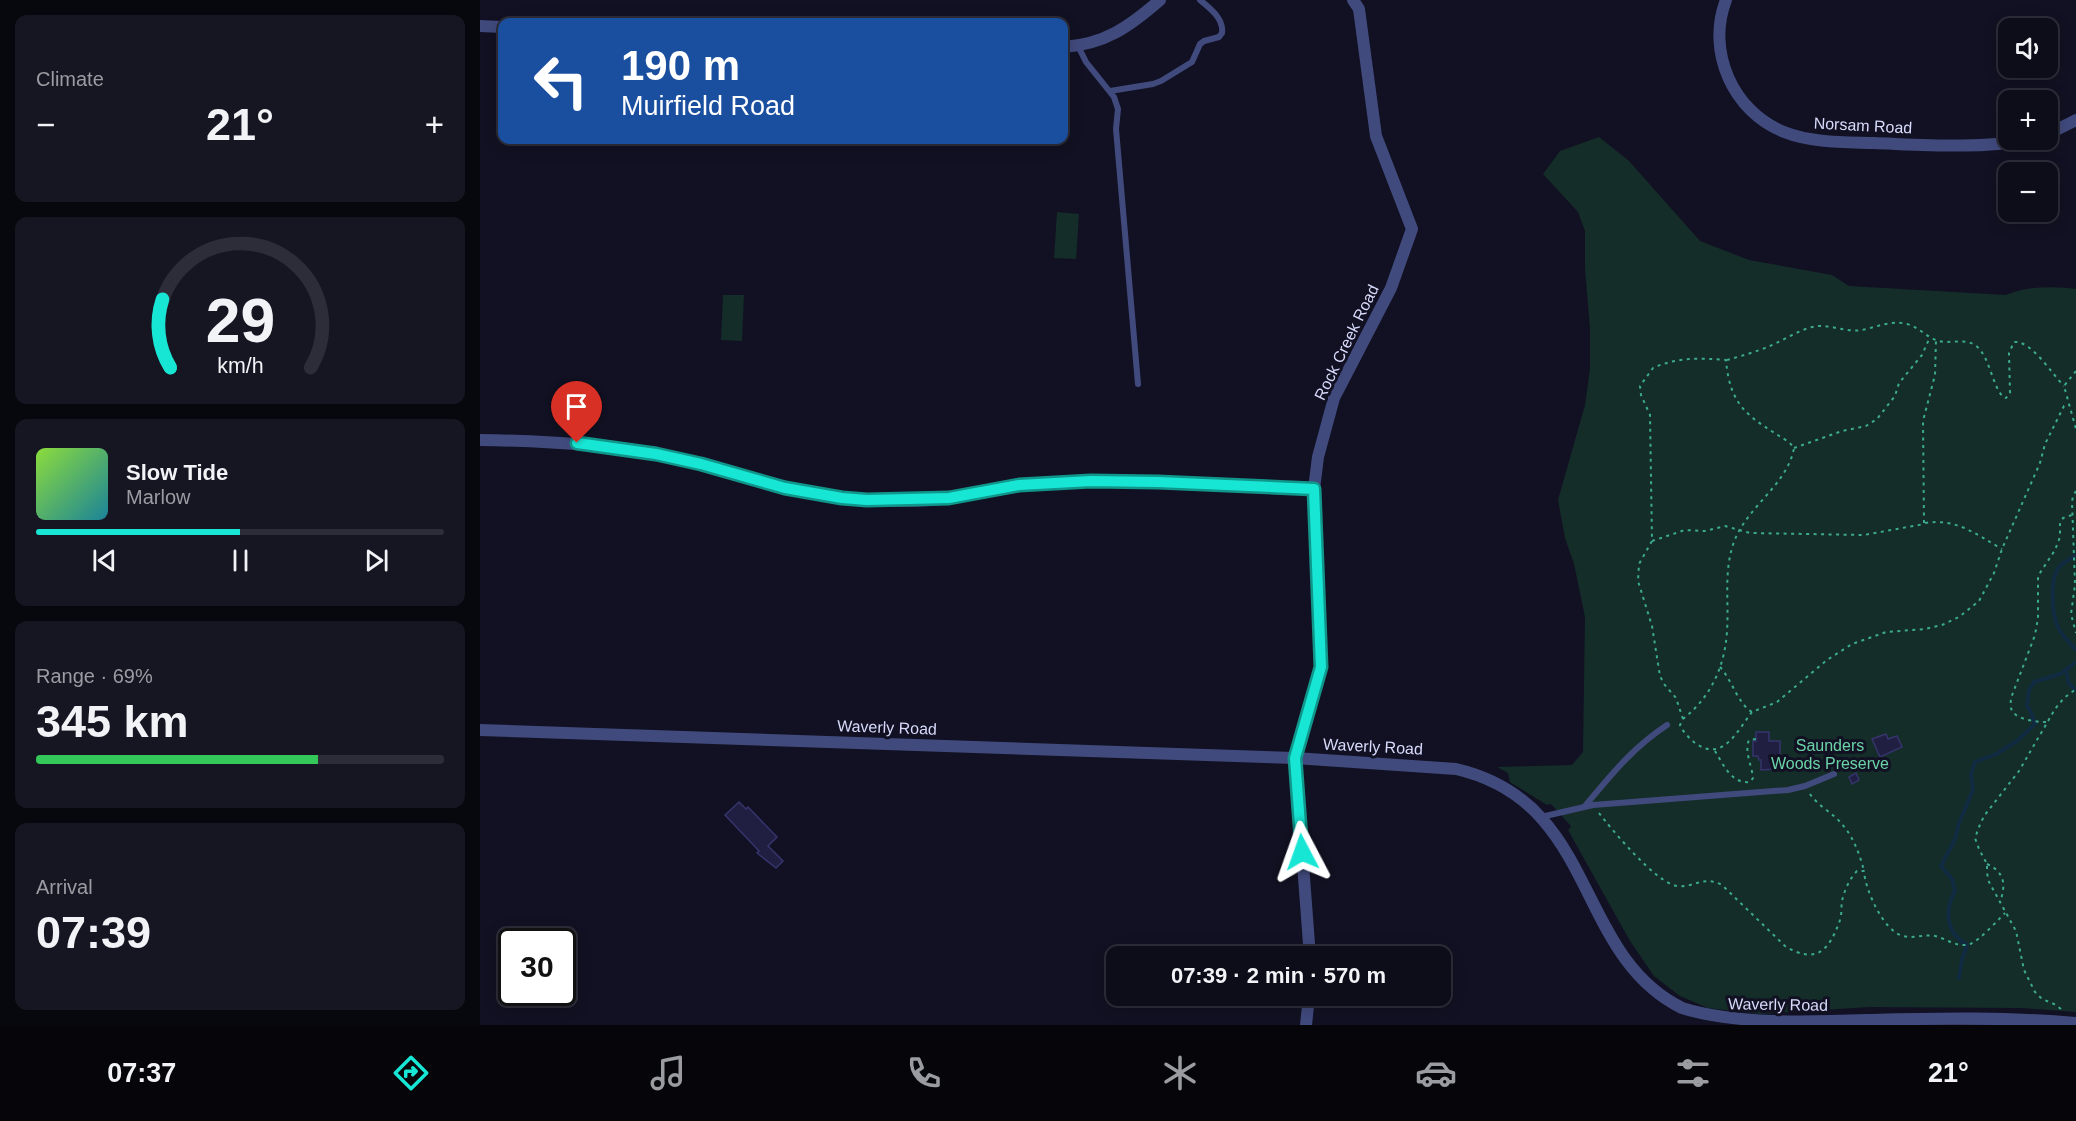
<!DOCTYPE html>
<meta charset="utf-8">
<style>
:root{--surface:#0d0d1a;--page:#161623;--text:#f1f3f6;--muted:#9a9ca2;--line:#2d2d39;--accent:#18e6d5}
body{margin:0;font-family:Arial,sans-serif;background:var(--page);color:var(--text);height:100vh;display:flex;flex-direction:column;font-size:22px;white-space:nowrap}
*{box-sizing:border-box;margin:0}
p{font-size:20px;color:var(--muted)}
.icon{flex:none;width:33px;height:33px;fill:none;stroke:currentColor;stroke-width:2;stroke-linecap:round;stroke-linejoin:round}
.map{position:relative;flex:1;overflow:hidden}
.panel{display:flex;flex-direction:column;gap:15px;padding:15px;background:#07070e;width:480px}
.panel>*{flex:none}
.guide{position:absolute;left:18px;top:18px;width:570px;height:126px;border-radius:12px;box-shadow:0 3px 15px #0003,0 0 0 2px var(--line);background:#1a4fa0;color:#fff;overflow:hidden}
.controls{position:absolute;left:1518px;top:18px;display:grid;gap:12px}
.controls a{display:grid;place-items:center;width:60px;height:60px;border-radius:12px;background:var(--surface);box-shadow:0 3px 15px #0003,0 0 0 2px var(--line);font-size:30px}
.speed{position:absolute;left:18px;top:928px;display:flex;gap:12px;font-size:30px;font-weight:700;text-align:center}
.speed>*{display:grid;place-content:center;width:78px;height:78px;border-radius:50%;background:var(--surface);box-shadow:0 3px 15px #0003,0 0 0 2px var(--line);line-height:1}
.speed .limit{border:3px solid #111;border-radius:9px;background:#fff;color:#111}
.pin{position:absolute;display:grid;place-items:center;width:51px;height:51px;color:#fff;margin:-62px -26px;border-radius:50% 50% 50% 0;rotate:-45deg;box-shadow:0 0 6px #0007}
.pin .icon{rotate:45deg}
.me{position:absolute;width:66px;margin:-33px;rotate:356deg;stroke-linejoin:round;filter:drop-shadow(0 0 4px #0008)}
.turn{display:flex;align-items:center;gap:21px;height:126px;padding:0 24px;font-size:27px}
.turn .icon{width:78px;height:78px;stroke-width:2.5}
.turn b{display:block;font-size:42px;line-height:51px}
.big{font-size:45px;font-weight:600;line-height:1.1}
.panel .tile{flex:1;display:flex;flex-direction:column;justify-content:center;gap:9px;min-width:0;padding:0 21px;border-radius:12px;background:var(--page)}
.panel .dial{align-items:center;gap:0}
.dial svg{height:156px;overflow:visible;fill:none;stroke:var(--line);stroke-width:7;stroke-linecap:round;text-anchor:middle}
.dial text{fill:var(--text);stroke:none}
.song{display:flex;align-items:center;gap:18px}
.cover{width:72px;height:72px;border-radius:9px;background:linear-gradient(135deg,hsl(90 70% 55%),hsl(190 70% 35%))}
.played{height:6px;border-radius:3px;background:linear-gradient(90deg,var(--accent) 50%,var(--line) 50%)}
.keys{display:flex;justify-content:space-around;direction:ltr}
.heat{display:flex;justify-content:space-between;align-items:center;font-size:33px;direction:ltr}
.charge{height:9px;border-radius:4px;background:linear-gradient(90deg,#34c759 69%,var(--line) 0)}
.trip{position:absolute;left:626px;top:946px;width:345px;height:60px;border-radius:12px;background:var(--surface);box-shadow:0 3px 15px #0003,0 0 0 2px var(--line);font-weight:600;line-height:60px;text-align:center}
.menu{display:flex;height:96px;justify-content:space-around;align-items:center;background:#05050a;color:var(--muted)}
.menu .icon{width:42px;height:42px}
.menu .on{color:var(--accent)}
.menu b{font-size:27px;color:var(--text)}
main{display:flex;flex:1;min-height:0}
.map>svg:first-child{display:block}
.green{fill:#152d28}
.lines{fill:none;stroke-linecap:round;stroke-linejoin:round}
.stream{stroke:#112c42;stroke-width:4}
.building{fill:#201f42;stroke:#35346c;stroke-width:1.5}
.path{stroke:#3caa90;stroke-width:2;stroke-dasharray:3 4.5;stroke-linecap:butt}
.service{stroke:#414a7d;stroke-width:6}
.minor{stroke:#414a7d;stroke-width:12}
.tertiary{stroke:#414a7d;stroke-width:12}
.route-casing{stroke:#10968a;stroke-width:15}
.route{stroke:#18e6d5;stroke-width:10}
.labels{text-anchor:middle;stroke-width:6;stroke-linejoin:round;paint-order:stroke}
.street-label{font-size:16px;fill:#d8dafb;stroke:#111123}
.park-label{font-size:16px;fill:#6bd3a6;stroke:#111123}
</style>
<main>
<section class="panel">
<div class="tile"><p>Climate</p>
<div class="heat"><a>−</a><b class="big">21°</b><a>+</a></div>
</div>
<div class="tile dial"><svg viewBox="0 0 100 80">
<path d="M14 69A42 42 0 1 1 86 69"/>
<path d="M14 69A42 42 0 0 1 10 34" stroke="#18e6d5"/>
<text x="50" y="56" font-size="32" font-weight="700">29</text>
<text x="50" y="72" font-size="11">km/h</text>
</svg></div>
<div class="tile">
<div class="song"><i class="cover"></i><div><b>Slow Tide</b><p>Marlow</p></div></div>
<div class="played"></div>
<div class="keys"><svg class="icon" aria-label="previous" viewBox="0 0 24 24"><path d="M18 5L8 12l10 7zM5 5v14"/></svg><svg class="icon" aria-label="pause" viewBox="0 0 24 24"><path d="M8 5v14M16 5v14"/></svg><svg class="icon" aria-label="next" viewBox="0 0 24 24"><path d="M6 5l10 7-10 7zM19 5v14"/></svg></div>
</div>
<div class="tile"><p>Range · 69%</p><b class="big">345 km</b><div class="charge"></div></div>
<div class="tile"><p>Arrival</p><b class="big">07:39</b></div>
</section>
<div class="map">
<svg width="1596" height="1025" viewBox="0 0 1596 1025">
<rect width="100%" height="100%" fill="#111123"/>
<!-- green -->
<g class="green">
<path d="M1119,137L1149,161L1220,241L1269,260L1352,275L1369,286L1526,295C1547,286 1573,286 1596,289V1012L1541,1008L1389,1007L1280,1014L1228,1008L1200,996L1174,976L1150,941L1088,830L1091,827L1090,825L1071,804L1067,805L1030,782L1028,773L1017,767L1092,765L1103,752L1105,617L1094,564L1085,538L1078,500L1105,405L1110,369V328L1105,269V231L1098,212L1063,174L1080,151Z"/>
<polygon points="577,212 599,214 596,259 574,258"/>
<polygon points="243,295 264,295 262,341 241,340"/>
</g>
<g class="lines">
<!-- stream -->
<g class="stream">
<path d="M1596,555C1591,559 1584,561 1580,566C1569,578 1572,614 1578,627C1582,637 1590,642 1596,650"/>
<polyline points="1586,671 1589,684 1596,690"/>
<path d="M1479,978L1482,959L1487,946C1486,944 1483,942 1480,940C1465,928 1466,906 1475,891L1472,879L1461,866L1475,839L1479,823L1493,790L1491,774L1495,762L1516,754L1537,741L1555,724L1551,712L1547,706L1549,690L1554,682L1580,674L1596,662"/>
</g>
</g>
<!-- building -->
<g class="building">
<polygon points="1276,732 1289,732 1289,741 1300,741 1300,755 1298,755 1298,760 1295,760 1296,769 1281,770 1281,760 1279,760 1278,756 1273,756 1273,741 1276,741"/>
<polygon points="1406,734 1408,739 1417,736 1422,747 1400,757 1392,739"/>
<polygon points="1376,773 1379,780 1372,784 1369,777"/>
<polygon points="259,802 266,809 268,807 297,837 288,846 303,861 296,868 277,853 279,851 245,815"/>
</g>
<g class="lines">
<!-- path -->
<g class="path">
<path d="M1247,360C1261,356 1276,352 1290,346C1304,340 1317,331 1332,327C1349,323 1365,333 1382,330C1397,327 1411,320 1427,324C1439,327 1447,338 1459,341C1471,344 1484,338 1495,345C1510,356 1511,383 1523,397L1526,398L1530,393L1529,353L1534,342C1551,340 1572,374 1584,386"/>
<polyline points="1596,371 1584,386 1596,429"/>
<polyline points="1314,448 1362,431 1386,426 1397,419 1415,396 1419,383 1442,355 1450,337"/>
<polyline points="1596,491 1593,496 1592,502 1595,585 1591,614 1596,633"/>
<path d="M1445,523C1477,518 1495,534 1522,549"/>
<polyline points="1172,541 1205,530 1225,531 1245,526 1270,533 1384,535 1444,524 1443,421 1455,375 1456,340"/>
<path d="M1240,667C1252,680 1258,704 1272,712L1297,702L1347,660L1372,644L1406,632L1445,629L1462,625L1479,617L1499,601L1514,573L1522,549L1560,463L1565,444L1584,406L1589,405"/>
<path d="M1203,719L1196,698L1184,684L1180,676L1172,626L1158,581L1159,564L1172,541L1170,415L1161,395L1160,386L1173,368C1197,357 1220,358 1246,360C1250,409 1271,418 1309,442L1314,448C1307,487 1263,508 1252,548C1244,576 1249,603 1247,631C1245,666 1231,697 1203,719L1200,725C1203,732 1209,738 1215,743C1243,763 1257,731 1272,712"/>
<path d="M1566,722C1557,722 1534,720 1531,708C1530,707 1531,700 1531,698L1555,635L1558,618V576L1575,550L1580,537V524L1583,518L1592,515"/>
<path d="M1235,751C1243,764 1251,784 1270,782L1273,778C1272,766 1264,751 1269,740L1276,739"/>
<path d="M1330,794C1336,803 1347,810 1355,817C1371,831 1379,851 1384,871"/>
<path d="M1119,813C1132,830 1176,883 1197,886C1215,888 1222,875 1242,885L1305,946C1336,965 1349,951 1360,920C1362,914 1361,907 1362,901C1364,891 1370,878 1377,871H1384C1385,889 1403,931 1423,936C1433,939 1444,934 1455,936C1467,939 1477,948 1490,944C1500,940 1517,921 1525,913"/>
<path d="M1507,864C1525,872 1526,885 1520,902"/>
<polyline points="1581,1009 1574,1004 1562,999 1555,992 1544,970 1536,931 1509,882 1507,873 1507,864 1499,849 1495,838 1499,827 1504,816 1539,771 1575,709 1584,698 1596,689"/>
</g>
<!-- service -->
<g class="service">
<polyline points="598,46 606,62 634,97 638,109 636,129 658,384"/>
<path d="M630,91L673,84L681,81L712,62L720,44L724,41L739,37L742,33C744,19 730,8 720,0"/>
<path d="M1105,806C1132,774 1151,749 1187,725"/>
<polyline points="1061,817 1113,805 1308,790 1325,786 1354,774"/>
</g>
<!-- minor -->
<g class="minor">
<path d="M1246,0C1226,51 1253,112 1304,132C1332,143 1364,142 1394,143C1446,145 1497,149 1549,140"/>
<polyline points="0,26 22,27"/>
<path d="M584,47C625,44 649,27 680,0"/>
<polyline points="1568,134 1596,120"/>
<path d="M0,440C76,441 146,446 220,464C268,476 315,494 365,498C399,501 435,503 469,498C502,494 534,485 567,483C656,478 745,485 834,489"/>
<polyline points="830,957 815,758 841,667 834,489 838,457 854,398 911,288 932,229 896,136 879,9 873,0"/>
<polyline points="826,1025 829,996"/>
</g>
<!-- tertiary -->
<path class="tertiary" d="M0,730L815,758L976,769C1119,802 1093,954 1202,1008C1256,1025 1333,1022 1391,1020C1459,1018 1528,1017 1596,1023"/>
</g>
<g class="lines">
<defs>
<polyline id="route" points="97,443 176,454 221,464 305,488 362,498 387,500 469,498 539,485 611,481 678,482 834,489 841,667 815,758 822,852"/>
</defs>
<!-- route casing -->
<use href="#route" class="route-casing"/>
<!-- route -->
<use href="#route" class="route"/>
</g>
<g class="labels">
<!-- street labels -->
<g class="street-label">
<text transform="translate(1383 125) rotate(3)" y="6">Norsam Road</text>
<text transform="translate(866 342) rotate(-64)" y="6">Rock Creek Road</text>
<text transform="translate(407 727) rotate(2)" y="6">Waverly Road</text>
<text transform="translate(893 746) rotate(3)" y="6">Waverly Road</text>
<text transform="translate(1298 1004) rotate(1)" y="6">Waverly Road</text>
</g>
<!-- park labels -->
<g class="park-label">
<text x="1350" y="751">Saunders<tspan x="1350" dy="18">Woods Preserve</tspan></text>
</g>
</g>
</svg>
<div class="controls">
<a><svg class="icon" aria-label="sound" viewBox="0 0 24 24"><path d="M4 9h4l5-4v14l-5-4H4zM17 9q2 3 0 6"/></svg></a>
<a>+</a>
<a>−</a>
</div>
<div class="speed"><div class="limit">30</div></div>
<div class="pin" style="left:97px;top:443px;background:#d93025"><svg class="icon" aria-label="arrive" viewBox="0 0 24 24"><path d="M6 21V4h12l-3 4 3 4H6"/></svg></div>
<svg class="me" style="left:822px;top:852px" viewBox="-20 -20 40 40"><path d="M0-17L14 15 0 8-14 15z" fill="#18e6d5" stroke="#fff" stroke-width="4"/></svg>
<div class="trip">07:39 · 2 min · 570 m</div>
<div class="guide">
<div class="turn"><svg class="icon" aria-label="left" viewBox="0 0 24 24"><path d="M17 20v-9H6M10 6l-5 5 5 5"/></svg><div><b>190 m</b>Muirfield Road</div></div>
</div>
</div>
</main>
<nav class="menu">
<b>07:37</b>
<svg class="icon on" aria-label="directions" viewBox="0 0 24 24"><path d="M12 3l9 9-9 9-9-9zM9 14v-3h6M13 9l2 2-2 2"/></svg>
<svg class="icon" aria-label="music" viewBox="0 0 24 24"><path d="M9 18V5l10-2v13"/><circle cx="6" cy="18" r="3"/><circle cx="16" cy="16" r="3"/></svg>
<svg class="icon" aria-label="phone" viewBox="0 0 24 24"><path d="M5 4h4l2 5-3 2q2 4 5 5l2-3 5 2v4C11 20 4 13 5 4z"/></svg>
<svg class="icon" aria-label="climate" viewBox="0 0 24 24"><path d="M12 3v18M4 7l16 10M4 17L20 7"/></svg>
<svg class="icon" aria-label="car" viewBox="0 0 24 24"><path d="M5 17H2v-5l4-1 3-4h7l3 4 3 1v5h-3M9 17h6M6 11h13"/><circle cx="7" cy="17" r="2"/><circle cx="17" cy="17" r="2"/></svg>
<svg class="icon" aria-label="filters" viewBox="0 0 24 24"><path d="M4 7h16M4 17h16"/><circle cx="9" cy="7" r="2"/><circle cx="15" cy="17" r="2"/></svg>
<b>21°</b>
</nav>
